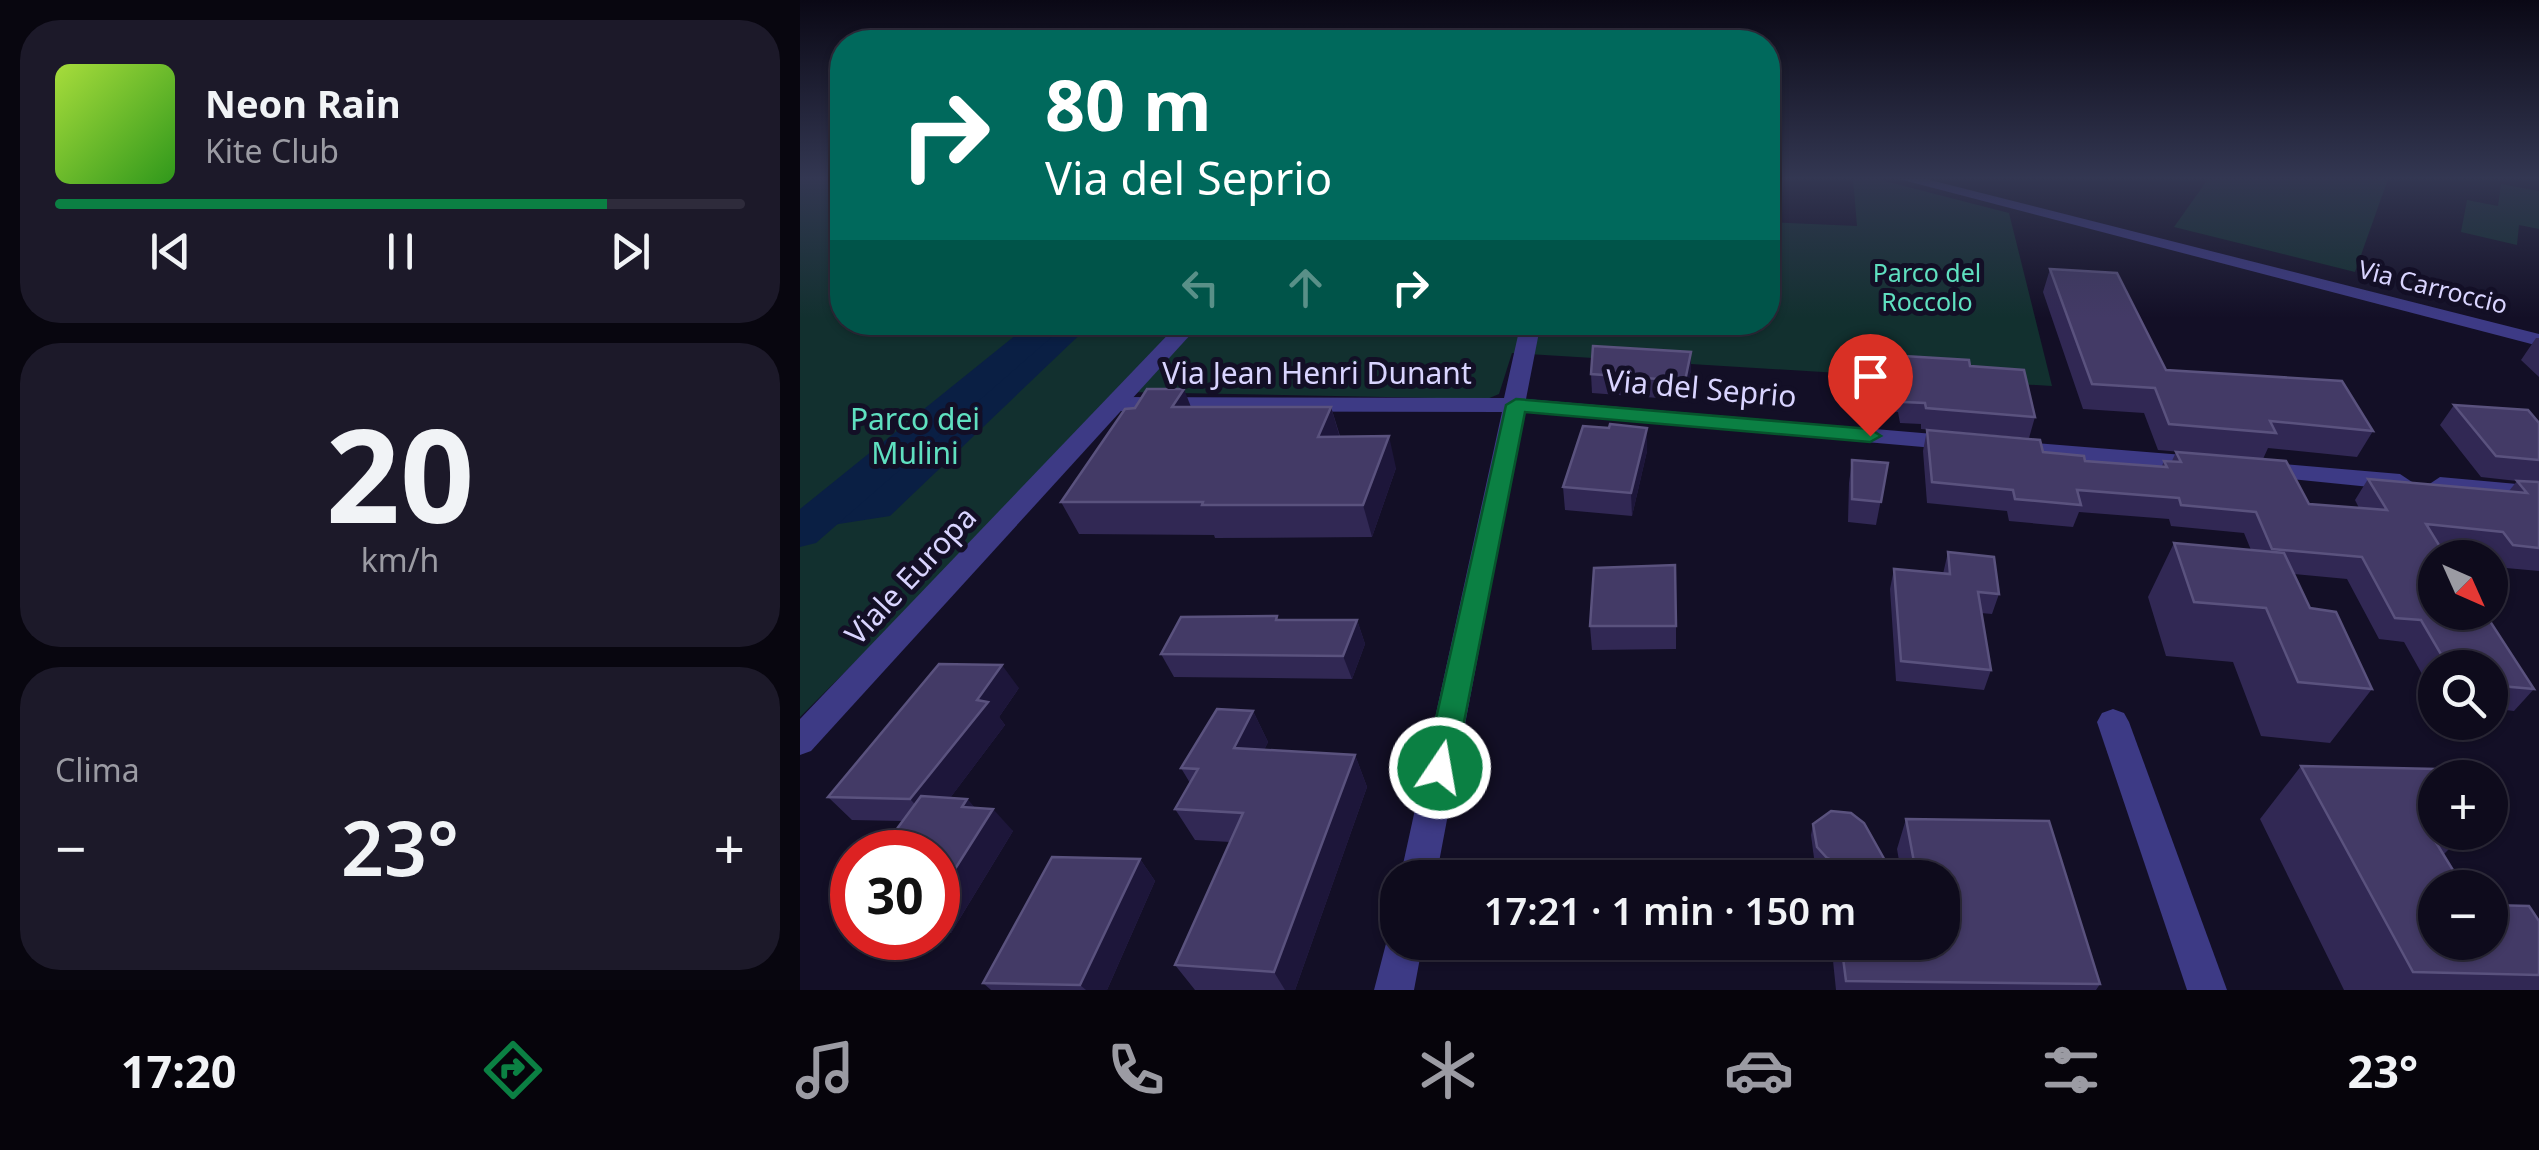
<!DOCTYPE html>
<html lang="it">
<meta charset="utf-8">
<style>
:root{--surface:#0e0b1c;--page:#1c1929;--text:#f1f3f6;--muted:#9b9ba3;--line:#2e2b3b;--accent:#0b8043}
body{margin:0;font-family:"Noto Sans",sans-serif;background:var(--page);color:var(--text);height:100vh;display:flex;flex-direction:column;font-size:38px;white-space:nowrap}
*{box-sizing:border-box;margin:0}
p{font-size:32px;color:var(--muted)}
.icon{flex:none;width:55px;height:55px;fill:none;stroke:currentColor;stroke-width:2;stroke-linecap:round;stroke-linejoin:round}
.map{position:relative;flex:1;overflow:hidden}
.details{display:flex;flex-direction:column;gap:20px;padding:20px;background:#08060f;width:800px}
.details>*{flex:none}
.banner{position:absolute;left:30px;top:30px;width:950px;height:305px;border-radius:40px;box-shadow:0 2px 8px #0004,0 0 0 2px var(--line);background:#00695c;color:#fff;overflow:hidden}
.needle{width:65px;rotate:135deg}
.fabs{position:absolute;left:1618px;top:540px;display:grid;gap:20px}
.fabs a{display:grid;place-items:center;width:90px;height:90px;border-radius:50%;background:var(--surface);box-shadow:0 2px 8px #0004,0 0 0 2px var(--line);font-size:50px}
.speed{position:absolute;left:30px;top:830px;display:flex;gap:20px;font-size:50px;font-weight:700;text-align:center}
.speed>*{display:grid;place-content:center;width:130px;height:130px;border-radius:50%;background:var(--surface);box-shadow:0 2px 8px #0004,0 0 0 2px var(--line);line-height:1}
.speed .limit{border:15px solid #d22;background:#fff;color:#111}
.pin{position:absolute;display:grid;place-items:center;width:85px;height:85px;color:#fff;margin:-102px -42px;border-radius:50% 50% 50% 0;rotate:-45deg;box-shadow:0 0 10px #0007}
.pin .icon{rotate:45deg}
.me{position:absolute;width:110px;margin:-55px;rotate:12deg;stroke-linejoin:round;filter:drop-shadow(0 0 8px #0008)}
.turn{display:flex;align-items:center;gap:35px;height:210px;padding:0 50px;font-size:45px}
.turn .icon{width:130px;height:130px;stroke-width:2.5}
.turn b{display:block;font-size:70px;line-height:85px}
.lanes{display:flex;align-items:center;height:95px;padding:0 50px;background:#0003;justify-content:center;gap:50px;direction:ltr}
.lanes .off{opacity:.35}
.big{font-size:75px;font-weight:600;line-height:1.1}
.details .widget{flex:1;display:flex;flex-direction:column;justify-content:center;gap:15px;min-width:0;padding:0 35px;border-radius:40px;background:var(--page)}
.details .dial{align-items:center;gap:0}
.dial b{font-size:130px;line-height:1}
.song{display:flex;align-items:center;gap:30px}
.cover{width:120px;height:120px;border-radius:15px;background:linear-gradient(135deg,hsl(80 70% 55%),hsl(110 70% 35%))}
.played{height:10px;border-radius:5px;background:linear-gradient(90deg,var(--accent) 80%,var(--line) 80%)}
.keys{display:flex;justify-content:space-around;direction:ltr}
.heat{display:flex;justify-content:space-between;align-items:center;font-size:55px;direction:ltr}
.trip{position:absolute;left:580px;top:860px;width:580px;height:100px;border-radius:40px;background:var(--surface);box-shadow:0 2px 8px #0004,0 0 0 2px var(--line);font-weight:600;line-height:100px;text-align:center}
.dock{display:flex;height:160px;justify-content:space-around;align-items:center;background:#06040b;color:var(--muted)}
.dock .icon{width:70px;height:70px}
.dock .current{color:var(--accent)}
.dock b{font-size:45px;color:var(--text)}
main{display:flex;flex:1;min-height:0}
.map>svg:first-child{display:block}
.green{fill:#12302f}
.water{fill:#0a1f44}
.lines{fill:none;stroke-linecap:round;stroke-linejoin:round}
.canal{fill:#0a1f44;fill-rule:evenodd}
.minor{fill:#3d3a85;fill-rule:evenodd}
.tertiary{fill:#3d3a85;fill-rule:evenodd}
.wall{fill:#312854}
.shaded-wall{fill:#1d163a}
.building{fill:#433a66;stroke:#5a527e;stroke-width:2.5}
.route{fill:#0b8043;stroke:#07532c;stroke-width:2.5}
.labels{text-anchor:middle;stroke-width:10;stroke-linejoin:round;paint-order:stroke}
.far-park-label{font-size:25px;fill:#5fe0c0;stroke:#130f26}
.far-street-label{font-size:25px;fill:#d9d4ff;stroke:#130f26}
.street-label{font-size:30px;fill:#d9d4ff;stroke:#130f26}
.park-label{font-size:30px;fill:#5fe0c0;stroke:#130f26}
</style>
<main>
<section class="details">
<div class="widget">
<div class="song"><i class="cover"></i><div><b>Neon Rain</b><p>Kite Club</p></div></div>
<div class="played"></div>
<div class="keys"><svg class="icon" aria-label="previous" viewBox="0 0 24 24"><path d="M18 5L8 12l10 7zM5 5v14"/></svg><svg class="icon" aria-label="pause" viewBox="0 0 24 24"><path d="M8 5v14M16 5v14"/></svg><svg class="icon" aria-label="next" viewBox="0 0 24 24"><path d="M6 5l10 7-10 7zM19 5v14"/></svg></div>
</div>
<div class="widget dial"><b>20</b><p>km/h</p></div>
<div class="widget"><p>Clima</p>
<div class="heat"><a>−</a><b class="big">23°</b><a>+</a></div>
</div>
</section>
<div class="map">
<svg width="1739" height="990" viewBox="0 0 1739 990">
<rect width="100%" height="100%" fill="#130f26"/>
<!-- green -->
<g class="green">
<polygon points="0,179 42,179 42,322 968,322 968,222 1057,226 1053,179 1077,179 1209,213 1252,386 712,353 699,394 687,399 325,392 0,717"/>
<polygon points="1408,179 1588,179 1555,272 1374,227"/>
<polygon points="1701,184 1739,191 1739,229 1719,225 1717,245 1661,232 1667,200 1698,206"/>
</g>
<!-- water -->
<polygon class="water" points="241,323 292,323 90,516 13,528"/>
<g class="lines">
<!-- canal -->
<polygon class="canal" points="232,322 269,322 16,543 0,547 0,509"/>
<!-- minor -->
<g class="minor">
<polygon points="1099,179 1126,179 1739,334 1739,346"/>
<polygon points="721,322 741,322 726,399 1157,436 1169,443 1157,450 724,412 636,878 600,878 702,412 319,411 308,404 319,397 704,398"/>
<polygon points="1212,441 1396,456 1408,464 1396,472 1204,453 1200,448 1204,443"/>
<polygon points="1461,462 1600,474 1612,482 1600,490 1452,475 1449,470"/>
<polygon points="1640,477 1739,486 1739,502 1631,491 1628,485"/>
<polygon points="1313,709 1324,713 1329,722 1427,990 1387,990 1297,722 1302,713"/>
<polygon points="598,925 598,942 623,942 614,990 574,990 590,928"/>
</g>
<!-- tertiary -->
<polygon class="tertiary" points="380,322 402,322 11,751 0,755 0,719"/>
</g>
<!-- wall -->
<g class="wall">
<polygon points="1250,269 1366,370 1573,431 1557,457 1468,448 1463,459 1358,450 1344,413 1283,409 1243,292"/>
<polygon points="1736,338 1739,338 1739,377 1721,360"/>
<polygon points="891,352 891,371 885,400 792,393 791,374"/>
<polygon points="1087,355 1170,366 1235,417 1229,438 1121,429 1121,424 1100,423 1098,412 1086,411 1084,376"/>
<polygon points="1654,405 1739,423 1739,571 1695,567 1686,553 1642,549 1734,689 1714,711 1690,708 1690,668 1635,668 1635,697 1604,642 1579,639 1547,579 1494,574 1510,608 1572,689 1530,743 1461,736 1433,662 1366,656 1348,597 1374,543 1451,550 1444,533 1371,526 1369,519 1279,512 1273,527 1209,521 1207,511 1127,503 1123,451 1127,430 1285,461 1362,466 1364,461 1372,461 1376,452 1509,504 1559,508 1555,500 1568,479 1709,491 1717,481 1681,477 1640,425"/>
<polygon points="391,407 531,407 540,436 596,468 572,537 415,538 414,535 279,534 261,502"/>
<polygon points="809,428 847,451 832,516 765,510 763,487"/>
<polygon points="1052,460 1088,463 1076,525 1048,522 1049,483"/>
<polygon points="1148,552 1199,594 1192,614 1181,613 1191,670 1184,690 1096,681 1090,589 1094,569 1143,574"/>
<polygon points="478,620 557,620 565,644 552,679 374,677 361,654"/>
<polygon points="790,626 876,626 876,649 792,650"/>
<polygon points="219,688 199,717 205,725 150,798 167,799 175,808 213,831 151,933 138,932 138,852 103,821 52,820 28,797"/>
<polygon points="453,711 468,742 464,750 555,755 567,787 495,990 395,990 375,965 430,842 395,840 375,809 390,783 381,768"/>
<polygon points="1501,766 1635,778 1635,832 1666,832 1644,854 1635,942 1739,921 1739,990 1544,990 1460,819"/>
<polygon points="1106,819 1300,984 1296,990 1036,990 1032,951 1034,942 1142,942 1142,878 1102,878 1097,849"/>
<polygon points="1013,824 1087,864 1084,875 1039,876 1024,869 1014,858 1011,835"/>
<polygon points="340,859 355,881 307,990 191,990 183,983"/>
</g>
<!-- shaded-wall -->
<g class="shaded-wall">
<polygon points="891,352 891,371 885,400 885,381"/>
<polygon points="384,389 396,420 372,407"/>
<polygon points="531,407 540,438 518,437"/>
<polygon points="847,428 847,451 832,516 831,493"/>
<polygon points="589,436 596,468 572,537 563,505"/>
<polygon points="557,620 565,644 552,679 543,656"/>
<polygon points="202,665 219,688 199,717 205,725 132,822 110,799"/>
<polygon points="453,711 468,742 450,779 434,748"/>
<polygon points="555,755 567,787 495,990 485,990 474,972"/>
<polygon points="167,799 186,820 193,809 213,831 151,933 138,921 138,896 162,807"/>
<polygon points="340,859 355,881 307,990 286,990 280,985"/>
</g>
<!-- building -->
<g class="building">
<polygon points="1250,269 1317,273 1366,370 1542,381 1573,431 1470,421 1476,433 1369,424 1355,388 1292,384"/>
<polygon points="793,346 891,352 885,381 791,374"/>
<polygon points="1087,355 1169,360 1170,366 1224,370 1235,417 1126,408 1125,403 1104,402 1102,392 1090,391"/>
<polygon points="347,389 384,389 372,407 531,407 518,437 589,436 563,505 402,505 403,502 261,502 325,409 335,408"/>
<polygon points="1654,405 1728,410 1739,423 1739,460 1696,456"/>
<polygon points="810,424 847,428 831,493 763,487 783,426 809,428"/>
<polygon points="1127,430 1240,440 1243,452 1284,456 1285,461 1367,467 1364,461 1381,462 1376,452 1486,461 1509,504 1587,510 1568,479 1727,493 1717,481 1739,482 1739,548 1713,545 1703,532 1626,524 1647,558 1635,558 1635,612 1684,612 1734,689 1690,685 1690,668 1649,668 1621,620 1595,618 1562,557 1472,549 1456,512 1381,505 1379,498 1277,490 1281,505 1215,499 1213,490 1132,482"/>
<polygon points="1052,460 1088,463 1081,502 1052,499"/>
<polygon points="1374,543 1484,553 1510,608 1536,612 1572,689 1498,682 1466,608 1394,602"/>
<polygon points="1148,552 1194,557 1199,594 1178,592 1191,670 1101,661 1094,569 1150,574"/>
<polygon points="875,565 876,626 790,626 794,568"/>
<polygon points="477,616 476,620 557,620 543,656 361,654 381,617"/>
<polygon points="139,664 202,665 177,700 188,702 110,799 28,797"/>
<polygon points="417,709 453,711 434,748 555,755 474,972 375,965 443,813 375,809 398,769 381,768"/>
<polygon points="1501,766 1637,769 1643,778 1635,778 1635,823 1624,823 1664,888 1635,888 1635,942 1690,942 1690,905 1729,906 1739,921 1739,975 1613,972"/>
<polygon points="121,796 167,799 162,807 193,809 138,896 138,852 80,852"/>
<polygon points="1031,811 1051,813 1064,823 1087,864 1041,864 1027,858 1017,847 1013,824"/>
<polygon points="1106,819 1249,821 1300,984 1046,981 1041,942 1142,942 1142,878 1117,878"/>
<polygon points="252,857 340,859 280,985 183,983"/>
</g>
<!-- sky -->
<linearGradient id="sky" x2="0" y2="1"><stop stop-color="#0a0815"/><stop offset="0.56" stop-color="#333752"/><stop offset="1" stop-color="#333752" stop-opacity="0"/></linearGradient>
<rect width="1739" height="318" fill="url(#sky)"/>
<!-- route -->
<polygon class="route" points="716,399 1070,429 1081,436 1070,442 725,412 655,768 651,778 640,782 630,778 625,768 706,405"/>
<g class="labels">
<!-- far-park labels -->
<g class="far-park-label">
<text x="1127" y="282">Parco del<tspan x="1127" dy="29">Roccolo</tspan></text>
</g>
<!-- far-street labels -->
<g class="far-street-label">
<text transform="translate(1633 287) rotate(14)" y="9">Via Carroccio</text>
</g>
<!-- street labels -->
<g class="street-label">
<text x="517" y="384">Via Jean Henri Dunant</text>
<text transform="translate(901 389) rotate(5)" y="10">Via del Seprio</text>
<text transform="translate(111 576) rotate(-47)" y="10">Viale Europa</text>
</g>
<!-- park labels -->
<g class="park-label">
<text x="115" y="430">Parco dei<tspan x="115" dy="34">Mulini</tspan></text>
</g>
</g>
</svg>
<div class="fabs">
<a><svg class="needle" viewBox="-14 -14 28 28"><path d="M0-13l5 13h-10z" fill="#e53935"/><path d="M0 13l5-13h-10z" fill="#9b9ba3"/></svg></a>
<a><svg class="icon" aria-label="search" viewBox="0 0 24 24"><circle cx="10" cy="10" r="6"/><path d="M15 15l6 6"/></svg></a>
<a>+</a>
<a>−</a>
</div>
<div class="speed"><div class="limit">30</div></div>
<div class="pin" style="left:1070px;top:436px;background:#d93025"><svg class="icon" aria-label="arrive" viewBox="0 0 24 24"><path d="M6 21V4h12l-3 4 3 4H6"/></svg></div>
<svg class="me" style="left:640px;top:768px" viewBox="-20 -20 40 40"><circle r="17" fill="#0b8043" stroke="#fff" stroke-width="3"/><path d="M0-11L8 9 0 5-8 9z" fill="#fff"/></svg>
<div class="trip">17:21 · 1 min · 150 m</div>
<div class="banner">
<div class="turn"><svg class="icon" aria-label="right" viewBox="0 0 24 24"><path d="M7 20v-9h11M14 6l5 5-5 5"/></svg><div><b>80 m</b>Via del Seprio</div></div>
<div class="lanes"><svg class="icon off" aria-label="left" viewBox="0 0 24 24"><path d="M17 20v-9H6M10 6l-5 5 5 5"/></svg><svg class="icon off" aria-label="ahead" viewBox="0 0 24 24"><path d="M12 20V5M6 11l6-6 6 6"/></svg><svg class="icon" aria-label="right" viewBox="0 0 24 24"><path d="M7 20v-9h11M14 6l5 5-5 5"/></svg></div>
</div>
</div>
</main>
<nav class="dock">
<b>17:20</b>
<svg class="icon current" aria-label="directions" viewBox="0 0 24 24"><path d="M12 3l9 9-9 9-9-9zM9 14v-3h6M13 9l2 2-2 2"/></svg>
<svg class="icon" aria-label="music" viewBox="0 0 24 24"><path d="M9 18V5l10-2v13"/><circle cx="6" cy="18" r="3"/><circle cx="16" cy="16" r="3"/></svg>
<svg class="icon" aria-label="phone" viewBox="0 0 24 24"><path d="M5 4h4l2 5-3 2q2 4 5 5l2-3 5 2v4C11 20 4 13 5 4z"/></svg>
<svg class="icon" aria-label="climate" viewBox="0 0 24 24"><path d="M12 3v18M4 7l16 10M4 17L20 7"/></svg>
<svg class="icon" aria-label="car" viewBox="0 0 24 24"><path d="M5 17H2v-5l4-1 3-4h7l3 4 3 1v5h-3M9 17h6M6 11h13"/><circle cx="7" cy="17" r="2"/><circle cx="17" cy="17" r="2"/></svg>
<svg class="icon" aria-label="filters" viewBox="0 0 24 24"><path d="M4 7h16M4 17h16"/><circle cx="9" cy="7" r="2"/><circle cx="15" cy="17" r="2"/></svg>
<b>23°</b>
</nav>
